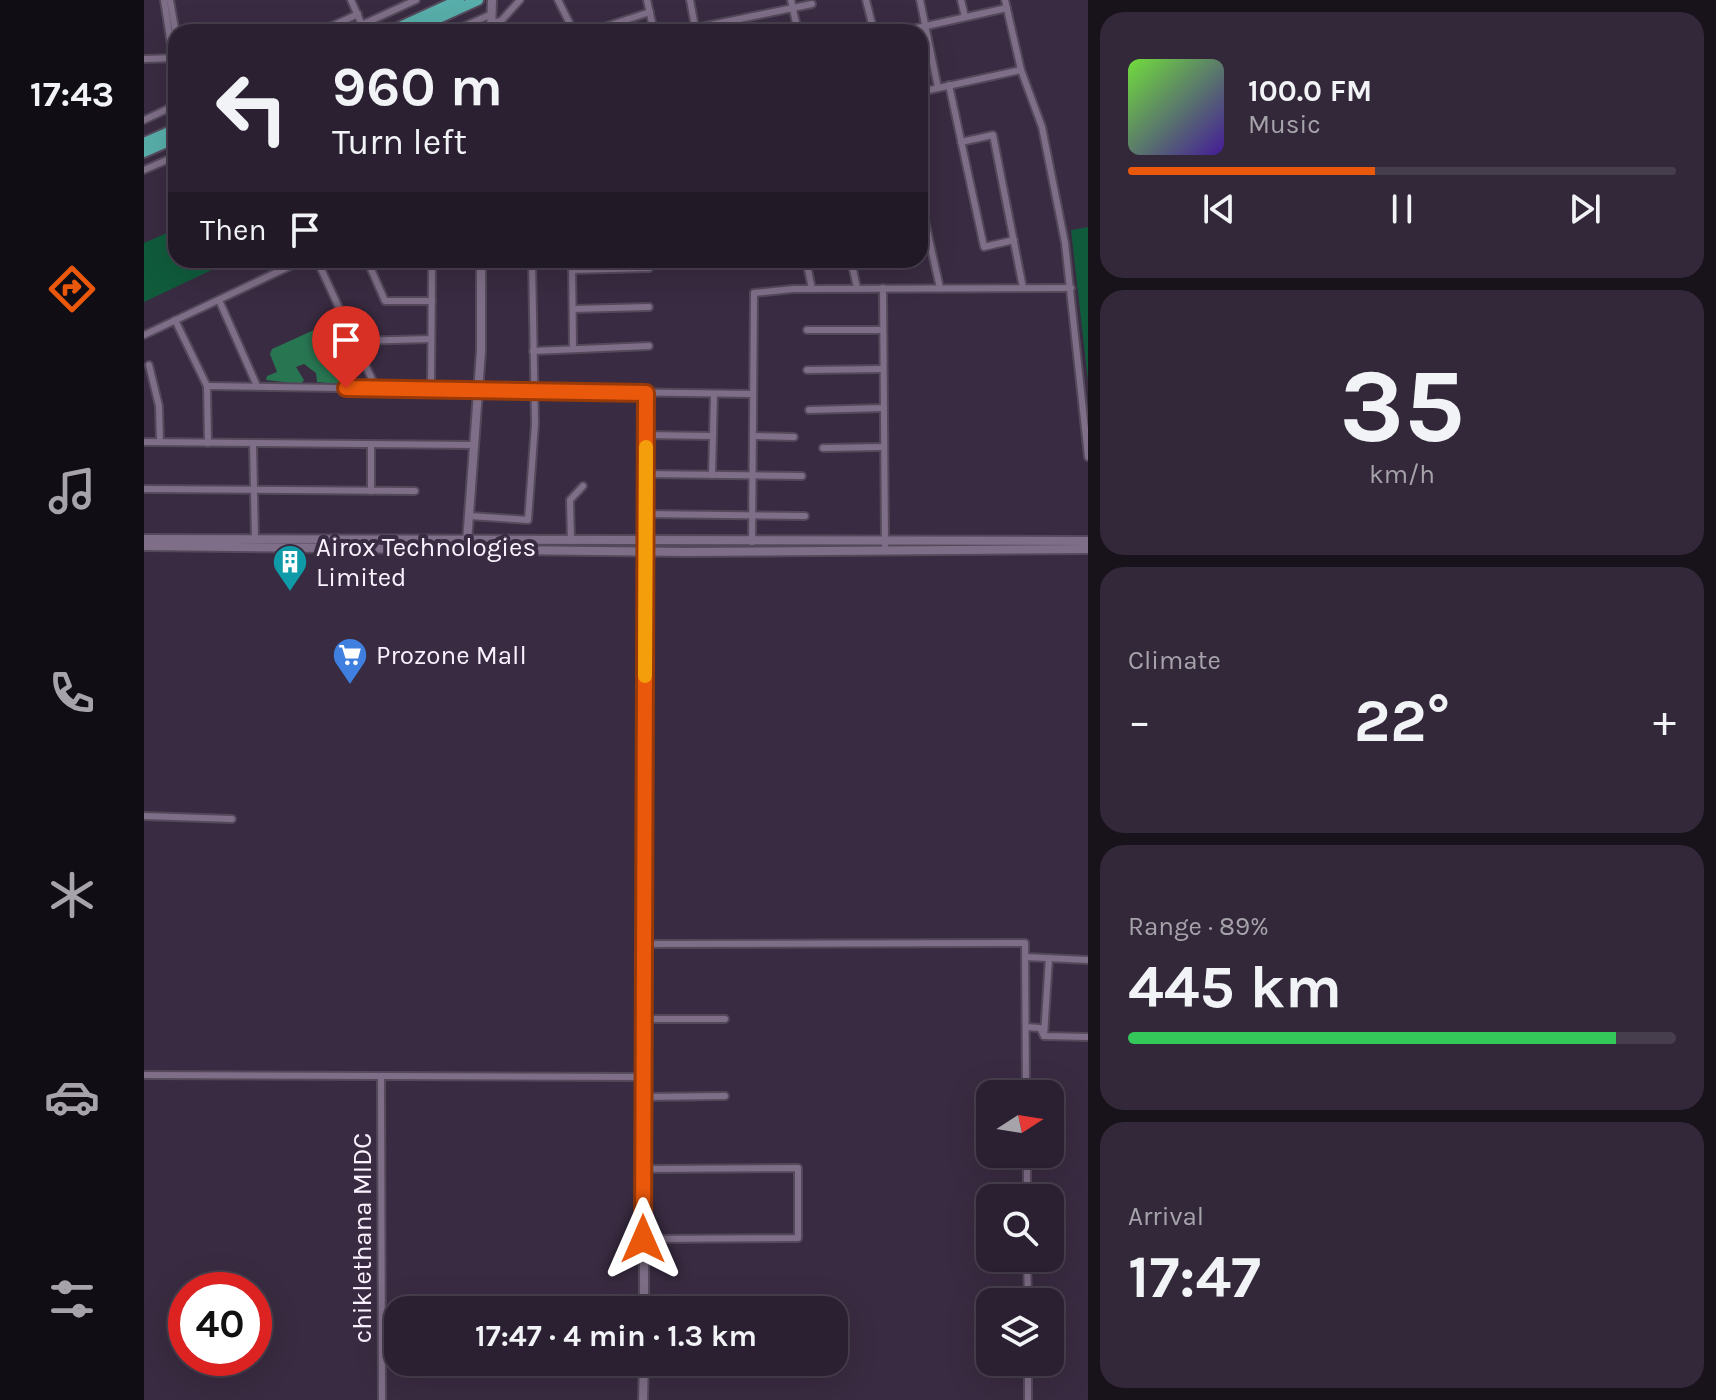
<!DOCTYPE html>
<meta charset="utf-8">
<style>
:root{--surface:#2b2031;--page:#332839;--text:#f1f3f6;--muted:#a6a3ab;--line:#473e4d;--accent:#ea580c}
body{margin:0;font-family:Karla,sans-serif;background:var(--page);color:var(--text);height:100vh;display:flex;flex-direction:column;font-size:30px;white-space:nowrap}
*{box-sizing:border-box;margin:0}
p{font-size:26px;color:var(--muted)}
.icon{flex:none;width:44px;height:44px;fill:none;stroke:currentColor;stroke-width:2;stroke-linecap:round;stroke-linejoin:round}
.map{position:relative;flex:1;overflow:hidden}
.sheet{display:flex;flex-direction:column;gap:12px;padding:12px;background:#18121b;width:628px}
.sheet>*{flex:none}
.hud{position:absolute;left:24px;top:24px;width:760px;height:244px;border-radius:24px;box-shadow:0 8px 32px #0002,0 0 0 2px var(--line);background:#2b2031;color:var(--text);overflow:hidden}
.needle{width:52px;rotate:78deg}
.controls{position:absolute;left:832px;top:1080px;display:grid;gap:16px}
.controls a{display:grid;place-items:center;width:88px;height:88px;border-radius:16px;background:var(--surface);box-shadow:0 8px 32px #0002,0 0 0 2px var(--line);font-size:40px}
.speed{position:absolute;left:24px;top:1272px;display:flex;gap:16px;font-size:40px;font-weight:700;text-align:center}
.speed>*{display:grid;place-content:center;width:104px;height:104px;border-radius:50%;background:var(--surface);box-shadow:0 8px 32px #0002,0 0 0 2px var(--line);line-height:1}
.speed .limit{border:12px solid #d22;background:#fff;color:#111}
.pin{position:absolute;display:grid;place-items:center;width:68px;height:68px;color:#fff;margin:-82px -34px;border-radius:50% 50% 50% 0;rotate:-45deg;box-shadow:0 0 8px #0007}
.pin .icon{rotate:45deg}
.me{position:absolute;width:88px;margin:-44px;rotate:0deg;stroke-linejoin:round;filter:drop-shadow(0 0 6px #0008)}
.turn{display:flex;align-items:center;gap:28px;height:168px;padding:0 32px;font-size:36px}
.turn .icon{width:104px;height:104px;stroke-width:2.5}
.turn b{display:block;font-size:56px;line-height:68px}
.then{display:flex;align-items:center;height:76px;padding:0 32px;background:#0003;gap:16px;font-size:30px}
.big{font-size:60px;font-weight:700;line-height:1.1}
.sheet .card{flex:1;display:flex;flex-direction:column;justify-content:center;gap:12px;min-width:0;padding:0 28px;border-radius:24px;background:var(--page)}
.sheet .dial{align-items:center;gap:0}
.dial b{font-size:104px;line-height:1}
.song{display:flex;align-items:center;gap:24px}
.cover{width:96px;height:96px;border-radius:12px;background:linear-gradient(135deg,hsl(100 70% 55%),hsl(260 70% 35%))}
.played{height:8px;border-radius:4px;background:linear-gradient(90deg,var(--accent) 45%,var(--line) 45%)}
.keys{display:flex;justify-content:space-around;direction:ltr}
.heat{display:flex;justify-content:space-between;align-items:center;font-size:44px;direction:ltr}
.charge{height:12px;border-radius:6px;background:linear-gradient(90deg,#34c759 89%,var(--line) 0)}
.trip{position:absolute;left:240px;top:1296px;width:464px;height:80px;border-radius:24px;background:var(--surface);box-shadow:0 8px 32px #0002,0 0 0 2px var(--line);font-weight:700;line-height:80px;text-align:center}
main{display:flex;flex:1;min-height:0}
.tabs{display:flex;flex-direction:column;width:144px;justify-content:space-around;align-items:center;background:#110d14;color:var(--muted)}
.tabs .icon{width:56px;height:56px}
.tabs .active{color:var(--accent)}
.tabs b{font-size:36px;color:var(--text)}
.map>svg:first-child{display:block}
.green{fill:#105b3c}
.forest{fill:#287552}
.lines{fill:none;stroke-linecap:round;stroke-linejoin:round}
.minor-casing{stroke:#54495b;stroke-width:10}
.tertiary-casing{stroke:#54495b;stroke-width:12}
.trunk-casing{stroke:#54495b;stroke-width:14}
.minor{stroke:#7e6e87;stroke-width:6}
.tertiary{stroke:#7e6e87;stroke-width:8}
.trunk{stroke:#58aeaa;stroke-width:10}
.route-casing{stroke:#983908;stroke-width:20}
.route{stroke:#ea580c;stroke-width:14}
.slow{stroke:#f59e0b;stroke-width:14}
.labels{text-anchor:middle;stroke-width:8;stroke-linejoin:round;paint-order:stroke}
.poi-label{font-size:26px;fill:#f9f2fe;stroke:#392b41;text-anchor:start}
.street-label{font-size:26px;fill:#f9f2fe;stroke:#392b41}
</style>
<main>
<nav class="tabs">
<b>17:43</b>
<svg class="icon active" aria-label="directions" viewBox="0 0 24 24"><path d="M12 3l9 9-9 9-9-9zM9 14v-3h6M13 9l2 2-2 2"/></svg>
<svg class="icon" aria-label="music" viewBox="0 0 24 24"><path d="M9 18V5l10-2v13"/><circle cx="6" cy="18" r="3"/><circle cx="16" cy="16" r="3"/></svg>
<svg class="icon" aria-label="phone" viewBox="0 0 24 24"><path d="M5 4h4l2 5-3 2q2 4 5 5l2-3 5 2v4C11 20 4 13 5 4z"/></svg>
<svg class="icon" aria-label="climate" viewBox="0 0 24 24"><path d="M12 3v18M4 7l16 10M4 17L20 7"/></svg>
<svg class="icon" aria-label="car" viewBox="0 0 24 24"><path d="M5 17H2v-5l4-1 3-4h7l3 4 3 1v5h-3M9 17h6M6 11h13"/><circle cx="7" cy="17" r="2"/><circle cx="17" cy="17" r="2"/></svg>
<svg class="icon" aria-label="filters" viewBox="0 0 24 24"><path d="M4 7h16M4 17h16"/><circle cx="9" cy="7" r="2"/><circle cx="15" cy="17" r="2"/></svg>
</nav>
<div class="map">
<svg width="944" height="1400" viewBox="0 0 944 1400">
<rect width="100%" height="100%" fill="#392b41"/>
<!-- green -->
<g class="green">
<polygon points="944,227 944,381 927,230"/>
<polygon points="32,229 32,260 89,260 0,302 0,243"/>
</g>
<!-- forest -->
<polygon class="forest" points="192,320 197,329 178,341 180,355 190,355 201,379 194,384 173,382 172,373 160,364 152,367 160,380 157,384 122,380 123,376 133,372 126,354 128,349"/>
<g class="lines">
<defs>
<g id="minor">
<polyline points="20,0 32,77"/>
<polyline points="26,0 32,34"/>
<polyline points="207,0 218,25"/>
<polyline points="414,0 430,32"/>
<polyline points="503,0 510,32"/>
<polyline points="546,0 552,32"/>
<polyline points="647,0 654,32"/>
<polyline points="722,0 730,32"/>
<polyline points="776,0 794,88"/>
<polyline points="817,0 821,17"/>
<polyline points="861,0 877,70 898,127 921,243 944,457"/>
<polyline points="348,23 357,21 376,0"/>
<polyline points="552,28 668,4"/>
<polyline points="175,32 214,14"/>
<polyline points="202,32 272,0"/>
<polyline points="307,32 348,14"/>
<polyline points="445,32 506,12"/>
<polyline points="755,32 863,8"/>
<polyline points="0,59 32,58"/>
<polyline points="805,85 840,247 870,240"/>
<polyline points="776,92 877,70"/>
<polyline points="0,120 32,105"/>
<polyline points="817,142 849,135 879,288"/>
<polyline points="0,170 32,156"/>
<polyline points="776,199 796,288"/>
<polyline points="173,260 232,388"/>
<polyline points="223,260 241,301 288,301"/>
<polyline points="428,260 429,349"/>
<polyline points="662,260 668,289"/>
<polyline points="707,260 713,288"/>
<polyline points="428,270 505,268"/>
<polyline points="739,288 741,545"/>
<polyline points="75,300 113,386"/>
<polyline points="429,309 505,307"/>
<polyline points="31,320 63,386 64,443"/>
<polyline points="663,330 739,330"/>
<polyline points="0,335 159,260"/>
<polyline points="211,341 287,339"/>
<polyline points="389,351 505,346"/>
<polyline points="5,365 15,406 16,442"/>
<polyline points="663,370 739,369"/>
<polyline points="63,386 609,394"/>
<polyline points="287,389 288,260"/>
<polyline points="665,410 740,408"/>
<polyline points="502,435 569,436"/>
<polyline points="609,436 650,437"/>
<polyline points="0,442 331,445"/>
<polyline points="109,443 111,540"/>
<polyline points="227,445 227,491"/>
<polyline points="679,448 740,447"/>
<polyline points="502,474 658,476"/>
<polyline points="568,475 570,394"/>
<polyline points="0,489 271,491"/>
<polyline points="501,514 661,516"/>
<polyline points="326,516 384,520 391,424 388,260"/>
<polyline points="501,540 502,393"/>
<polyline points="427,541 426,500 439,486"/>
<polyline points="608,542 610,293 649,289 927,288"/>
<polyline points="0,816 88,819"/>
<polyline points="501,944 881,943 882,1094"/>
<polyline points="881,957 944,960"/>
<polyline points="500,1019 581,1019"/>
<polyline points="882,1027 896,1028 900,1036 944,1037"/>
<polyline points="900,1036 905,958"/>
<polyline points="0,1075 500,1077"/>
<polyline points="237,1076 238,1400"/>
<polyline points="500,1097 581,1096"/>
<polyline points="883,1154 883,1198"/>
<polyline points="499,1239 654,1238 654,1168 500,1169"/>
<polyline points="883,1258 884,1302"/>
<polyline points="884,1362 884,1400"/>
</g>
<g id="tertiary">
<polyline points="347,32 348,0"/>
<polyline points="0,539 944,541"/>
<polyline points="323,542 337,351 337,260"/>
<polyline points="0,546 542,552 944,549"/>
<polyline points="500,1310 501,549"/>
<polyline points="499,1400 500,1362"/>
</g>
<g id="trunk">
<polyline points="245,32 315,0"/>
<polyline points="264,32 334,0"/>
<polyline points="0,143 32,129"/>
<polyline points="0,152 32,138"/>
</g>
</defs>
<!-- minor casing -->
<use href="#minor" class="minor-casing"/>
<!-- tertiary casing -->
<use href="#tertiary" class="tertiary-casing"/>
<!-- trunk casing -->
<use href="#trunk" class="trunk-casing"/>
<!-- minor -->
<use href="#minor" class="minor"/>
<!-- tertiary -->
<use href="#tertiary" class="tertiary"/>
<!-- trunk -->
<use href="#trunk" class="trunk"/>
</g>
<g class="lines">
<defs>
<polyline id="route" points="202,388 502,393 499,1239"/>
</defs>
<!-- route casing -->
<use href="#route" class="route-casing"/>
<!-- route -->
<use href="#route" class="route"/>
<!-- slow -->
<polyline class="slow" points="501,676 502,447"/>
</g>
<!-- icons -->
<defs>
<symbol id="building-pin" viewBox="-11 -11 22 30"><path d="M0 17L-7.5 6A9.5 9.5 0 1 1 7.5 6Z" fill="#0f9aa8" stroke="#392b41"/><path d="M-4-6H4V6H1V3H-1V6H-4ZM-2.5-4.3h1.7v1.8h-1.7ZM.8-4.3h1.7v1.8H.8ZM-2.5-1h1.7V.8h-1.7ZM.8-1h1.7V.8H.8Z" fill="#fff"/></symbol>
<symbol id="supermarket-pin" viewBox="-11 -11 22 30"><path d="M0 17L-7.5 6A9.5 9.5 0 1 1 7.5 6Z" fill="#3f7fe0" stroke="#392b41"/><path d="M-6-5.5h2.5l.6 2H6L4.5 2H-2.5L-4.4-4H-6ZM-1.5 3.2a1.3 1.3 0 1 0 .1 0ZM3 3.2a1.3 1.3 0 1 0 .1 0Z" fill="#fff"/></symbol>
</defs>
<g fill-rule="evenodd">
<use href="#building-pin" x="126" y="542" width="40" height="54"/>
<use href="#supermarket-pin" x="186" y="635" width="40" height="54"/>
</g>
<g class="labels">
<!-- poi labels -->
<g class="poi-label">
<text x="172" y="556">Airox Technologies<tspan x="172" dy="30">Limited</tspan></text>
<text x="232" y="664">Prozone Mall</text>
</g>
<!-- street labels -->
<g class="street-label">
<text transform="translate(218 1238) rotate(-90)" y="9">chiklethana MIDC</text>
</g>
</g>
</svg>
<div class="controls">
<a><svg class="needle" viewBox="-14 -14 28 28"><path d="M0-13l5 13h-10z" fill="#e53935"/><path d="M0 13l5-13h-10z" fill="#a6a3ab"/></svg></a>
<a><svg class="icon" aria-label="search" viewBox="0 0 24 24"><circle cx="10" cy="10" r="6"/><path d="M15 15l6 6"/></svg></a>
<a><svg class="icon" aria-label="layers" viewBox="0 0 24 24"><path d="M12 4l9 5-9 5-9-5zM3 14l9 5 9-5"/></svg></a>
</div>
<div class="speed"><div class="limit">40</div></div>
<div class="pin" style="left:202px;top:388px;background:#d93025"><svg class="icon" aria-label="arrive" viewBox="0 0 24 24"><path d="M6 21V4h12l-3 4 3 4H6"/></svg></div>
<svg class="me" style="left:499px;top:1239px" viewBox="-20 -20 40 40"><path d="M0-17L14 15 0 8-14 15z" fill="#ea580c" stroke="#fff" stroke-width="4"/></svg>
<div class="trip">17:47 · 4 min · 1.3 km</div>
<div class="hud">
<div class="turn"><svg class="icon" aria-label="left" viewBox="0 0 24 24"><path d="M17 20v-9H6M10 6l-5 5 5 5"/></svg><div><b>960 m</b>Turn left</div></div>
<div class="then">Then<svg class="icon" aria-label="arrive" viewBox="0 0 24 24"><path d="M6 21V4h12l-3 4 3 4H6"/></svg></div>
</div>
</div>
<section class="sheet">
<div class="card">
<div class="song"><i class="cover"></i><div><b>100.0 FM</b><p>Music</p></div></div>
<div class="played"></div>
<div class="keys"><svg class="icon" aria-label="previous" viewBox="0 0 24 24"><path d="M18 5L8 12l10 7zM5 5v14"/></svg><svg class="icon" aria-label="pause" viewBox="0 0 24 24"><path d="M8 5v14M16 5v14"/></svg><svg class="icon" aria-label="next" viewBox="0 0 24 24"><path d="M6 5l10 7-10 7zM19 5v14"/></svg></div>
</div>
<div class="card dial"><b>35</b><p>km/h</p></div>
<div class="card"><p>Climate</p>
<div class="heat"><a>−</a><b class="big">22°</b><a>+</a></div>
</div>
<div class="card"><p>Range · 89%</p><b class="big">445 km</b><div class="charge"></div></div>
<div class="card"><p>Arrival</p><b class="big">17:47</b></div>
</section>
</main>
